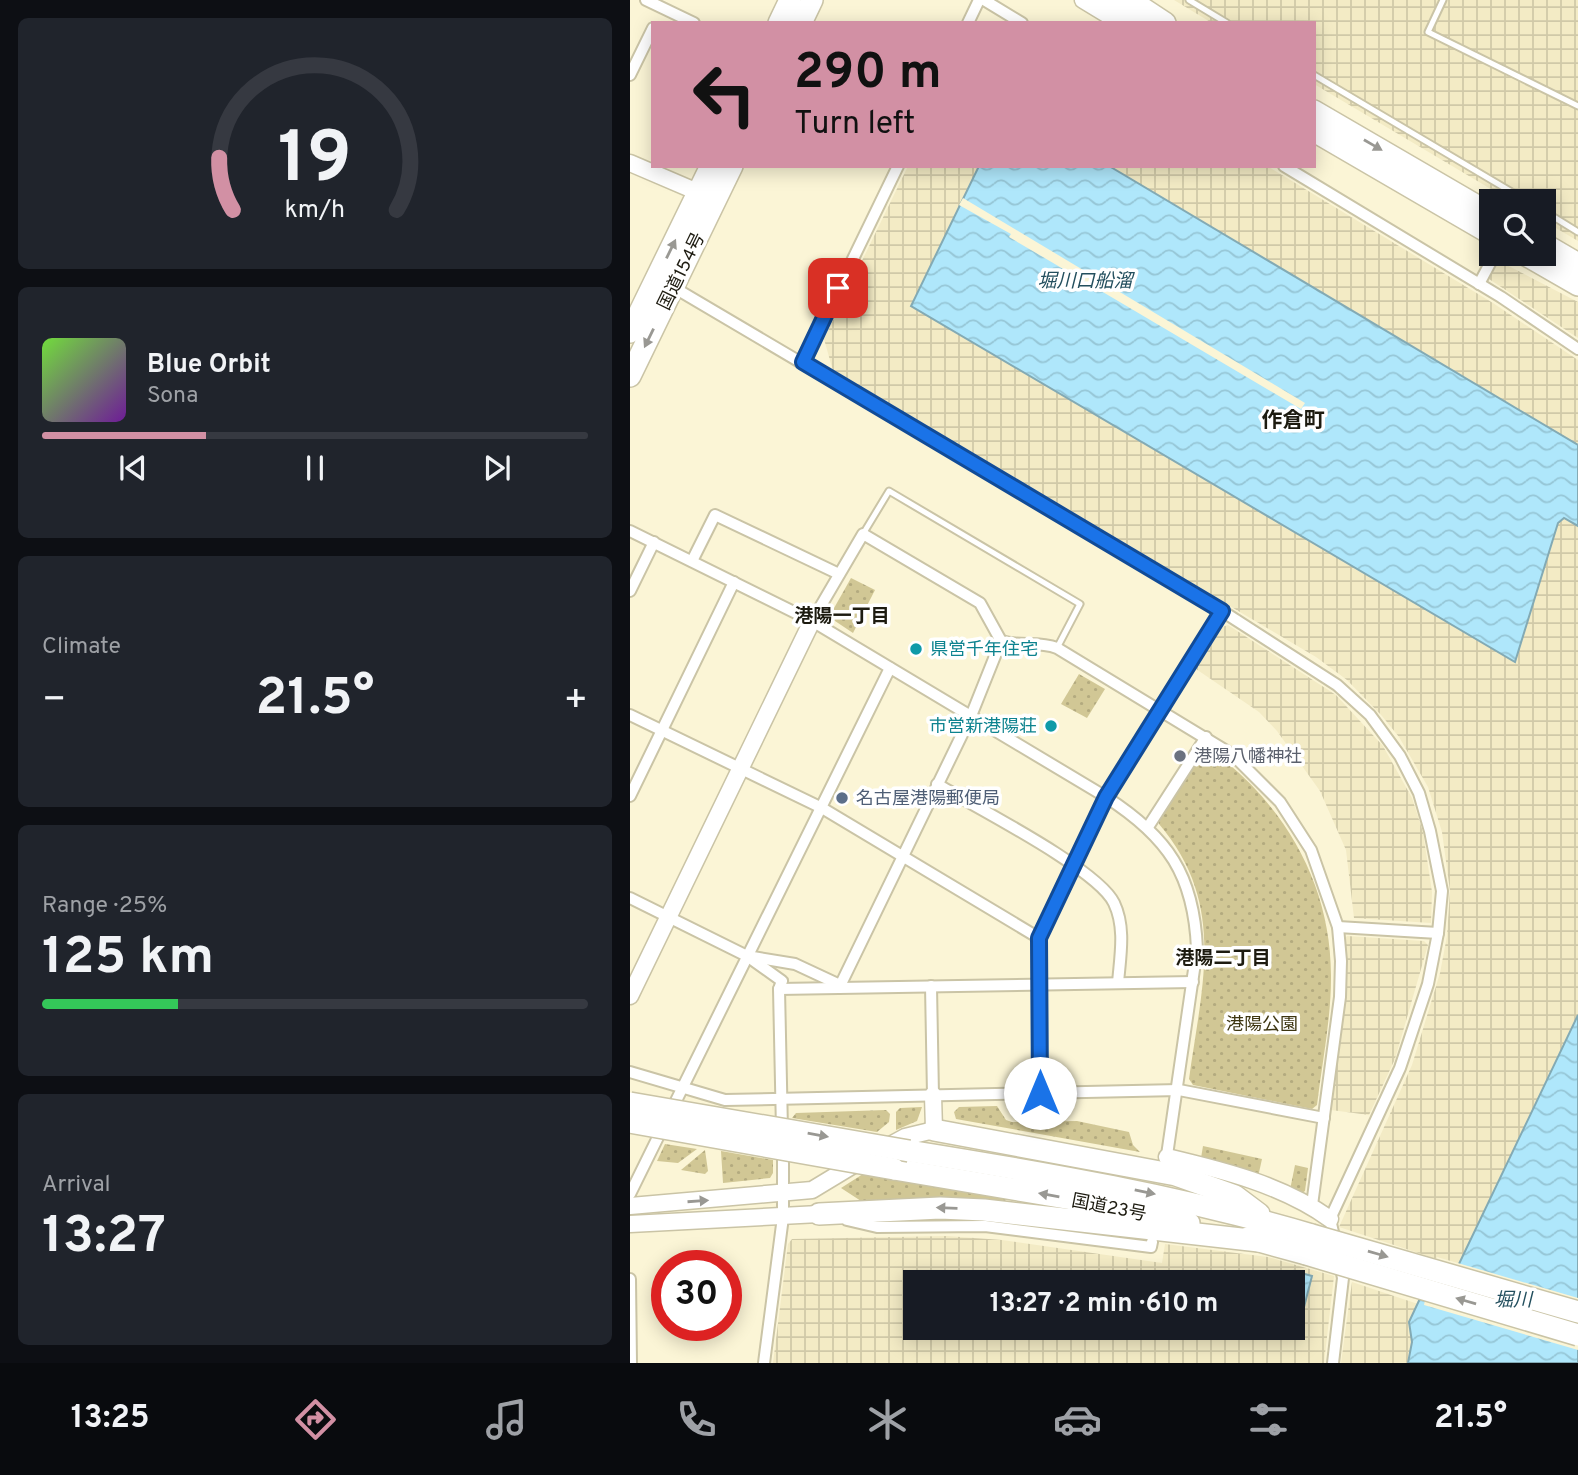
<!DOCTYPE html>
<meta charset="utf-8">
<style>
:root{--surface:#171b24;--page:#20242c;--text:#f1f3f6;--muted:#9ea1a6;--line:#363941;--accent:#d290a4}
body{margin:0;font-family:Overpass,"Noto Sans JP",sans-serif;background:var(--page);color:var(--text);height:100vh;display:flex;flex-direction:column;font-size:26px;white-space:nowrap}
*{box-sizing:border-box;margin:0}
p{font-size:23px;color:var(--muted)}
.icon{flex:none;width:38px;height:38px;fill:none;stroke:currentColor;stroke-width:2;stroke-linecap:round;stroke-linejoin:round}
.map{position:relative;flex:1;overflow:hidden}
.panel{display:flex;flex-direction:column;gap:18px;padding:18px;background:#0d0f14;width:630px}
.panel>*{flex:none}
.banner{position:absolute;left:21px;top:21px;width:665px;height:147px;border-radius:0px;box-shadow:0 4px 18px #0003;background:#d290a4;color:#111;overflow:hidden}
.tools{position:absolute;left:849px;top:189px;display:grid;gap:14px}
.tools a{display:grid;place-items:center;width:77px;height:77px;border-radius:0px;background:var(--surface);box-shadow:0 4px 18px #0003;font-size:35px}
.speed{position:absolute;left:21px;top:1250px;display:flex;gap:14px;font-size:35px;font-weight:700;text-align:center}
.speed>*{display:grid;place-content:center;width:91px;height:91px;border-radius:50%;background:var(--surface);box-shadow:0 4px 18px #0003;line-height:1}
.speed .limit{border:10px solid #d22;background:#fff;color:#111}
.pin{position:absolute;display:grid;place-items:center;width:60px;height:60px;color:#fff;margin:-30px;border-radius:14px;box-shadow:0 4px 10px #0006}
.me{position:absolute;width:77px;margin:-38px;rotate:0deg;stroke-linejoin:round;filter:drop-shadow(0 0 5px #0008)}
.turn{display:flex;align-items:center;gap:24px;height:147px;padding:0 28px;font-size:32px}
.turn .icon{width:91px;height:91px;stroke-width:2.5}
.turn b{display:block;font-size:49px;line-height:60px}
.big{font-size:52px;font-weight:700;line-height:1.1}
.panel .widget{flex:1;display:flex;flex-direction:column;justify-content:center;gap:10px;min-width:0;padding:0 24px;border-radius:10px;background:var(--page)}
.panel .dial{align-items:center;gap:0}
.dial svg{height:182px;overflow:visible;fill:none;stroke:var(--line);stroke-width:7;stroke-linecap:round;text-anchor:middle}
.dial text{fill:var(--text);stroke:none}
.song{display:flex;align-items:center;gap:21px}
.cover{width:84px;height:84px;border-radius:10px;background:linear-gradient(135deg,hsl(100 70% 55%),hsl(280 70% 35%))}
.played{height:7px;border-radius:4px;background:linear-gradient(90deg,var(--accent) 30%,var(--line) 30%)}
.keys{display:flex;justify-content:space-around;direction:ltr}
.heat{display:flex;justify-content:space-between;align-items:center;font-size:38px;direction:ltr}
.charge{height:10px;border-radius:5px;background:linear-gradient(90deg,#34c759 25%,var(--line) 0)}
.trip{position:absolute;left:273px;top:1270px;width:402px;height:70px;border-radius:0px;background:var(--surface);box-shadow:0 4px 18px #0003;font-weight:700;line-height:70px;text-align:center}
.tabs{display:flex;height:112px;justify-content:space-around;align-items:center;background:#090b0e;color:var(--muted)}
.tabs .icon{width:49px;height:49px}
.tabs .on{color:var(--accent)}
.tabs b{font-size:32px;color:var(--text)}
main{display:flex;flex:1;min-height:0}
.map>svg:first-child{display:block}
.industrial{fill:url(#industrial-grid);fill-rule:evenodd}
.park{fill:url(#park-dots)}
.water{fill:url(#water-waves);stroke:#83aab4;stroke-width:2}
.pier{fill:#fbf5d6}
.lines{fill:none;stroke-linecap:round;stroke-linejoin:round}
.lane-casing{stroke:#cac4a6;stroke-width:9}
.street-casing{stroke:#cac4a6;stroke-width:14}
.secondary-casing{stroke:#cac4a6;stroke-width:19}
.highway-casing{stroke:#cac4a6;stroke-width:24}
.lane{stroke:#fff;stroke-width:5}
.street{stroke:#fff;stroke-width:10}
.secondary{stroke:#fff;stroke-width:16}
.highway{stroke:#fff;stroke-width:21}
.highway-bridge-casing{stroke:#cac4a6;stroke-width:24;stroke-linecap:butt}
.highway-bridge{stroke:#fff;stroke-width:21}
.oneway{fill:#999893}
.route-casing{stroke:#114b97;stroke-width:18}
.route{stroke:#1a73e8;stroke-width:12}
.culture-dot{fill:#0f9aa8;stroke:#fff;stroke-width:2.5}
.worship-dot{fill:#6b7280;stroke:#fff;stroke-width:2.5}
.service-dot{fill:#5c6f8a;stroke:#fff;stroke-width:2.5}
.labels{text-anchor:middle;stroke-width:7;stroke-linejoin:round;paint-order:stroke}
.street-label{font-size:18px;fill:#1d1b10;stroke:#fff}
.culture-label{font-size:18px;fill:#0d838f;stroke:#fff;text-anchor:start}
.worship-label{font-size:18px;fill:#5b616d;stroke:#fff;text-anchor:start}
.service-label{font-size:18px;fill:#4e5e75;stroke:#fff;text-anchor:start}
.park-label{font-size:18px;fill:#3d3511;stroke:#fff}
.water-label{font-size:19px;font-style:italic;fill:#234f5e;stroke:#fff}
.neighbourhood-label{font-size:19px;font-weight:bold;fill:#1d1b10;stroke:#fff}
.quarter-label{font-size:21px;font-weight:bold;fill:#1d1b10;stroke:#fff}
</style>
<main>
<section class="panel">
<div class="widget dial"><svg viewBox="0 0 100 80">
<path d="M14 69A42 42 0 1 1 86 69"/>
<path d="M14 69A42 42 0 0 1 8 46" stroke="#d290a4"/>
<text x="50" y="56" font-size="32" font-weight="700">19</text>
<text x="50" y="72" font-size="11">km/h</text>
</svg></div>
<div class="widget">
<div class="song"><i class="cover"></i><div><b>Blue Orbit</b><p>Sona</p></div></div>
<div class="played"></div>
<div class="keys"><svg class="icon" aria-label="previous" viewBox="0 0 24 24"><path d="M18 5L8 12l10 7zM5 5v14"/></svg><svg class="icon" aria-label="pause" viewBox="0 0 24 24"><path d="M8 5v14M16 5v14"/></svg><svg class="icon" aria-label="next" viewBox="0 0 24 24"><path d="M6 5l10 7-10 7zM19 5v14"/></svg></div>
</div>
<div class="widget"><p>Climate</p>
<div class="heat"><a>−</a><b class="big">21.5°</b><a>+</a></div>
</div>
<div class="widget"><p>Range · 25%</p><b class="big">125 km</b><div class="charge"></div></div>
<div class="widget"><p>Arrival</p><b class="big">13:27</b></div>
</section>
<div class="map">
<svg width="948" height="1363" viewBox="0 0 948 1363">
<defs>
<pattern id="industrial-grid" width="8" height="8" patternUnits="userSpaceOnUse" patternTransform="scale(1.75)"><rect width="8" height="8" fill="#f3ebc5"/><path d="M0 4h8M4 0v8" fill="none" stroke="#d0c9a8"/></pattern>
<pattern id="park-dots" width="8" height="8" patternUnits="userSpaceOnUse" patternTransform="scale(1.75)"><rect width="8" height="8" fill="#d1c795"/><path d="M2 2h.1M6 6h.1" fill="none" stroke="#b3aa7f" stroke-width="1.8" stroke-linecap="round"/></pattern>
<pattern id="water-waves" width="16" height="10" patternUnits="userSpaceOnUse" patternTransform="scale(1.75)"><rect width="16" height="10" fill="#afe7fb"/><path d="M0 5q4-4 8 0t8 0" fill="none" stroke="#96c6d6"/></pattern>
</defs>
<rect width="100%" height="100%" fill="#fbf5d6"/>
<!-- industrial -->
<g class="industrial">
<polygon points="544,0 948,0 948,241 914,221 914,201 881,201 684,84 684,23 582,23"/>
<polygon points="278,166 349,166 282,306 885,661 928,522 934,518 948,526 948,1015 828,1266 709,1227 782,1065 810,973 817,936 820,891 812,832 798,787 769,737 752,716 717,680 686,657 203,371 194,339"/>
<polygon points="479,166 637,166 863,303 948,360 948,445"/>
<polygon points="869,261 948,302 948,338 859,279"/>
<polygon points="598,625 706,695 753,746 782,798 793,832 802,892 801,923 724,918 716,850 690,791 647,731 629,712 566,669 592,627"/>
<polygon points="717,936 794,941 798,945 765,1059 739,1115 701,1110 716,990 713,941"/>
<path d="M317,1236L372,1240L532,1263L535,1244L638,1257L704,1276L694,1363H143L158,1244L162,1239ZM285,1283H663V1328H285Z"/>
<polygon points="722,1282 788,1304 779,1322 782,1342 778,1363 711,1363"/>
</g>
<!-- park -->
<g class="park">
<polygon points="221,578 245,590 223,633 199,617"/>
<polygon points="449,674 475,689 457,718 431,704"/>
<path d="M578,748C653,801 702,884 701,978C701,1020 692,1063 687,1105L682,1109L563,1085L559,1079C572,984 597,904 529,824L528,817L573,750Z"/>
<polygon points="367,1106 376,1120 382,1122 447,1121 499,1132 503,1145 510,1152 326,1119 324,1112 329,1107"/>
<polygon points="292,1107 287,1121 266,1130 266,1112 270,1108"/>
<polygon points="256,1110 260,1114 259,1122 247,1132 162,1118 166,1113"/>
<polygon points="35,1144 67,1149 48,1163 27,1161"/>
<polygon points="573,1146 632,1159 628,1177 571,1158"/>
<polygon points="75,1150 78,1171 75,1174 51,1170"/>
<polygon points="91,1151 143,1160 143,1173 140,1178 93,1183"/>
<polygon points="665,1165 678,1168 675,1191 669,1195 660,1190"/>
<polygon points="233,1174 376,1198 375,1202 321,1198 231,1201 211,1188"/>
</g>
<!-- water -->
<g class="water">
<polygon points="349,166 479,166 948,445 948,526 934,518 928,523 885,662 281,306"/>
<polygon points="948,1015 948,1363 778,1363 782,1342 779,1322 808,1260 828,1266"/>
<polygon points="664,1271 682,1276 673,1311 663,1308 661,1283"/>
</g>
<!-- pier -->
<g class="pier">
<polygon points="333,198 675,403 671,409 439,272 440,270 435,270 379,237 381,234 329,205"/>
<polygon points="807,1257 948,1298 948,1350 794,1305 795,1300 787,1298"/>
</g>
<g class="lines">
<defs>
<g id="lane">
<polyline points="559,0 597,23"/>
<polyline points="813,0 798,32 948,106"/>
<polyline points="684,75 897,201"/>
<polyline points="914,211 948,232"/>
<polyline points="233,534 259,491 450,604 427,648"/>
</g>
<g id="street">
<polyline points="16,0 64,23"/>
<polyline points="354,0 392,23"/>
<polyline points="338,23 349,0"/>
<polyline points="0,75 23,28"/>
<polyline points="654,166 871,297 948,349"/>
<polyline points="849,284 865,254"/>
<polyline points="43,287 592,611 707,685 740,715 770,756 789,793 800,831 812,891 808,933 798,984 770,1068 700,1219 705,1241"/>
<polyline points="173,362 268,166"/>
<path d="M0,531L182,621L476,797C538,837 564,875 567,949L536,1162"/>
<polyline points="62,561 85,515 209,574"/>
<polyline points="0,591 24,542"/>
<polyline points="182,621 233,534 350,603 371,641 341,716 209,988"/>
<path d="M371,641C390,647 408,641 427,648L603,755L650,802L681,850L708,927L711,961L710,997L682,1205"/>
<polyline points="0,715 192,808 409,938"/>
<path d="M307,784C345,807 468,869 484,903C496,928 490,957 488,983"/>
<polyline points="0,796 104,582"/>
<polyline points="518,827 576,737"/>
<polyline points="0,898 117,956 152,981 149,989 152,1130"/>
<polyline points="708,927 808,933"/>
<polyline points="117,956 165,964 210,985"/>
<polyline points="301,986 303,1095"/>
<polyline points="149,989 563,982"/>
<polyline points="0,1072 95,1100 549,1090 694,1118"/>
<polyline points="410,1092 409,938 476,797 592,611"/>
<polyline points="41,1111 260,668"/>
<polyline points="0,1194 34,1125"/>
<polyline points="217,1220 247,1227 355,1226 521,1247 522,1242"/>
<polyline points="0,1279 1,1363"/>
<polyline points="134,1363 153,1217 153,1147"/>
<polyline points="703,1363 713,1278 710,1264"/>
</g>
<g id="secondary">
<polyline points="453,0 481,17"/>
<polyline points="0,163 77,196"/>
<polyline points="0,996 182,621"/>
<polyline points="253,1149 275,1137 304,1130 303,1095"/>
<path d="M537,1157C592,1170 653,1185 700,1219"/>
<polyline points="0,1206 182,1190 230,1161"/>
<polyline points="0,1224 189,1214"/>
</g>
<g id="highway">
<polyline points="471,0 507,23"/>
<polyline points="500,0 535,23"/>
<polyline points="149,23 160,0"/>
<polyline points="171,23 182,0"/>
<polyline points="684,111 861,214"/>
<polyline points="684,131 861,234"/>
<polyline points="914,244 948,264"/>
<polyline points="894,254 948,285"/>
<polyline points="0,332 81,166"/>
<polyline points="0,376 102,166"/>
<polyline points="304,1130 546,1175 605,1196 629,1214"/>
<path d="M279,1151C416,1173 550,1196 682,1235"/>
<polyline points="264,1169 484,1206 559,1223"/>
<polyline points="189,1214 310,1208 354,1210 629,1241"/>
<polyline points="618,1238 676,1254"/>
</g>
</defs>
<!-- lane casing -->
<use href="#lane" class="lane-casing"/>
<!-- street casing -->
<use href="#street" class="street-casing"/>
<!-- secondary casing -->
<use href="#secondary" class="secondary-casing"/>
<!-- highway casing -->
<use href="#highway" class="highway-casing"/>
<!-- lane -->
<use href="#lane" class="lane"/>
<!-- street -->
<use href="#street" class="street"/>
<!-- secondary -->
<use href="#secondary" class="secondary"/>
<!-- highway -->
<use href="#highway" class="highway"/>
<defs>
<g id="highway-bridge">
<polyline points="0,1103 279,1151"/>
<polyline points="0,1122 264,1169"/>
<polyline points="682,1235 948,1312"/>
<polyline points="676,1254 948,1335"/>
</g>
</defs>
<!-- highway-bridge casing -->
<use href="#highway-bridge" class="highway-bridge-casing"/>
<!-- highway-bridge -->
<use href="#highway-bridge" class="highway-bridge"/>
</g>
<!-- one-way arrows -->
<defs><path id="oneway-solid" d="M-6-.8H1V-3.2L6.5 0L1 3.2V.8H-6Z" transform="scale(1.75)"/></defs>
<g class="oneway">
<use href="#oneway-solid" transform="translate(743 145) rotate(30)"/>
<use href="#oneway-solid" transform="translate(41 249) rotate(-64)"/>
<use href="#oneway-solid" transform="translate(19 338) rotate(116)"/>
<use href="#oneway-solid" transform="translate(188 1135) rotate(10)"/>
<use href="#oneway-solid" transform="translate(515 1192) rotate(12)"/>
<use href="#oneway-solid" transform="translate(419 1195) rotate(-170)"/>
<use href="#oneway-solid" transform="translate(68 1201) rotate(-4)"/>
<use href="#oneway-solid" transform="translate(317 1208) rotate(-178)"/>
<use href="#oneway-solid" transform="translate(748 1254) rotate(16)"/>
<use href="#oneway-solid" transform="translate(836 1301) rotate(-164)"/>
</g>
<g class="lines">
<defs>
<polyline id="route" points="208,288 173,362 592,611 476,797 409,938 410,1093"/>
</defs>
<!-- route casing -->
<use href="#route" class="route-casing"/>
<!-- route -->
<use href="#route" class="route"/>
</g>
<!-- markers -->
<g class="culture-dot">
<circle cx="286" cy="649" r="7"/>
<circle cx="421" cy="726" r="7"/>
</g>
<circle class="worship-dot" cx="550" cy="756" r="7"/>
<circle class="service-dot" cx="212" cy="798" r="7"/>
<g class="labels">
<!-- street labels -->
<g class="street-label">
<text transform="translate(51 271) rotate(-64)" y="6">国道154号</text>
<text transform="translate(479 1207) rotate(11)" y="6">国道23号</text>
</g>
<!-- culture labels -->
<g class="culture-label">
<text x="300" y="655">県営千年住宅</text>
<text x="407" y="732" text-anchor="end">市営新港陽荘</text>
</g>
<!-- worship labels -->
<g class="worship-label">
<text x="564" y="762">港陽八幡神社</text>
</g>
<!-- service labels -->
<g class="service-label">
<text x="226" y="804">名古屋港陽郵便局</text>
</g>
<!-- park labels -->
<g class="park-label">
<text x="632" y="1030">港陽公園</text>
</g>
<!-- water labels -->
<g class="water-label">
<text x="455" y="287">堀川口船溜</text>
<text x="883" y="1306">堀川</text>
</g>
<!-- neighbourhood labels -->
<g class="neighbourhood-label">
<text x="212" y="622">港陽一丁目</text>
<text x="593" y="964">港陽二丁目</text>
</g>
<!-- quarter labels -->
<g class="quarter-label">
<text x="663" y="427">作倉町</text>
</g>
</g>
</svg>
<div class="tools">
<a><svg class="icon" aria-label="search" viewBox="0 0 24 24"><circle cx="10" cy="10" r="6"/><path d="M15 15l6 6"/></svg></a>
</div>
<div class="speed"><div class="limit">30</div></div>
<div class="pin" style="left:208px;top:288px;background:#d93025"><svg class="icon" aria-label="arrive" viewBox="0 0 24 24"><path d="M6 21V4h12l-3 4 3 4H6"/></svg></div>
<svg class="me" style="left:410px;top:1093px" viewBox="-20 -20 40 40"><circle r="19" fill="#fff"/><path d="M0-13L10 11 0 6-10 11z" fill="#1a73e8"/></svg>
<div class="trip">13:27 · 2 min · 610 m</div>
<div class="banner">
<div class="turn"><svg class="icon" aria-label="left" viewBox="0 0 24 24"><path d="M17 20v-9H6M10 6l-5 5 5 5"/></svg><div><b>290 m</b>Turn left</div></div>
</div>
</div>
</main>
<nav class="tabs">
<b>13:25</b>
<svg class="icon on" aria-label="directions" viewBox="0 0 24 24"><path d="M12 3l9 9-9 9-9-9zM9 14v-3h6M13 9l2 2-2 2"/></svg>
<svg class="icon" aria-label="music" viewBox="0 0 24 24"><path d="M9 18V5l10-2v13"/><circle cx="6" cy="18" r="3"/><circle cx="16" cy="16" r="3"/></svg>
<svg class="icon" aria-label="phone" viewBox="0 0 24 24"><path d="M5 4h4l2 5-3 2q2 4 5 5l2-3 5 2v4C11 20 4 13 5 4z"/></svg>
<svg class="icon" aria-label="climate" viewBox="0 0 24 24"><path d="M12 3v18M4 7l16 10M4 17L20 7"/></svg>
<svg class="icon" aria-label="car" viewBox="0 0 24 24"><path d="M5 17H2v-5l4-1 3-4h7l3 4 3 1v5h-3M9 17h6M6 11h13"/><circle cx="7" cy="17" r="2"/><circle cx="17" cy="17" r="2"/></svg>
<svg class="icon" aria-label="filters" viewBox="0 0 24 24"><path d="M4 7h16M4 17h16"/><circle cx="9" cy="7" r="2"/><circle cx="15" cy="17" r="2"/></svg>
<b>21.5°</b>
</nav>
